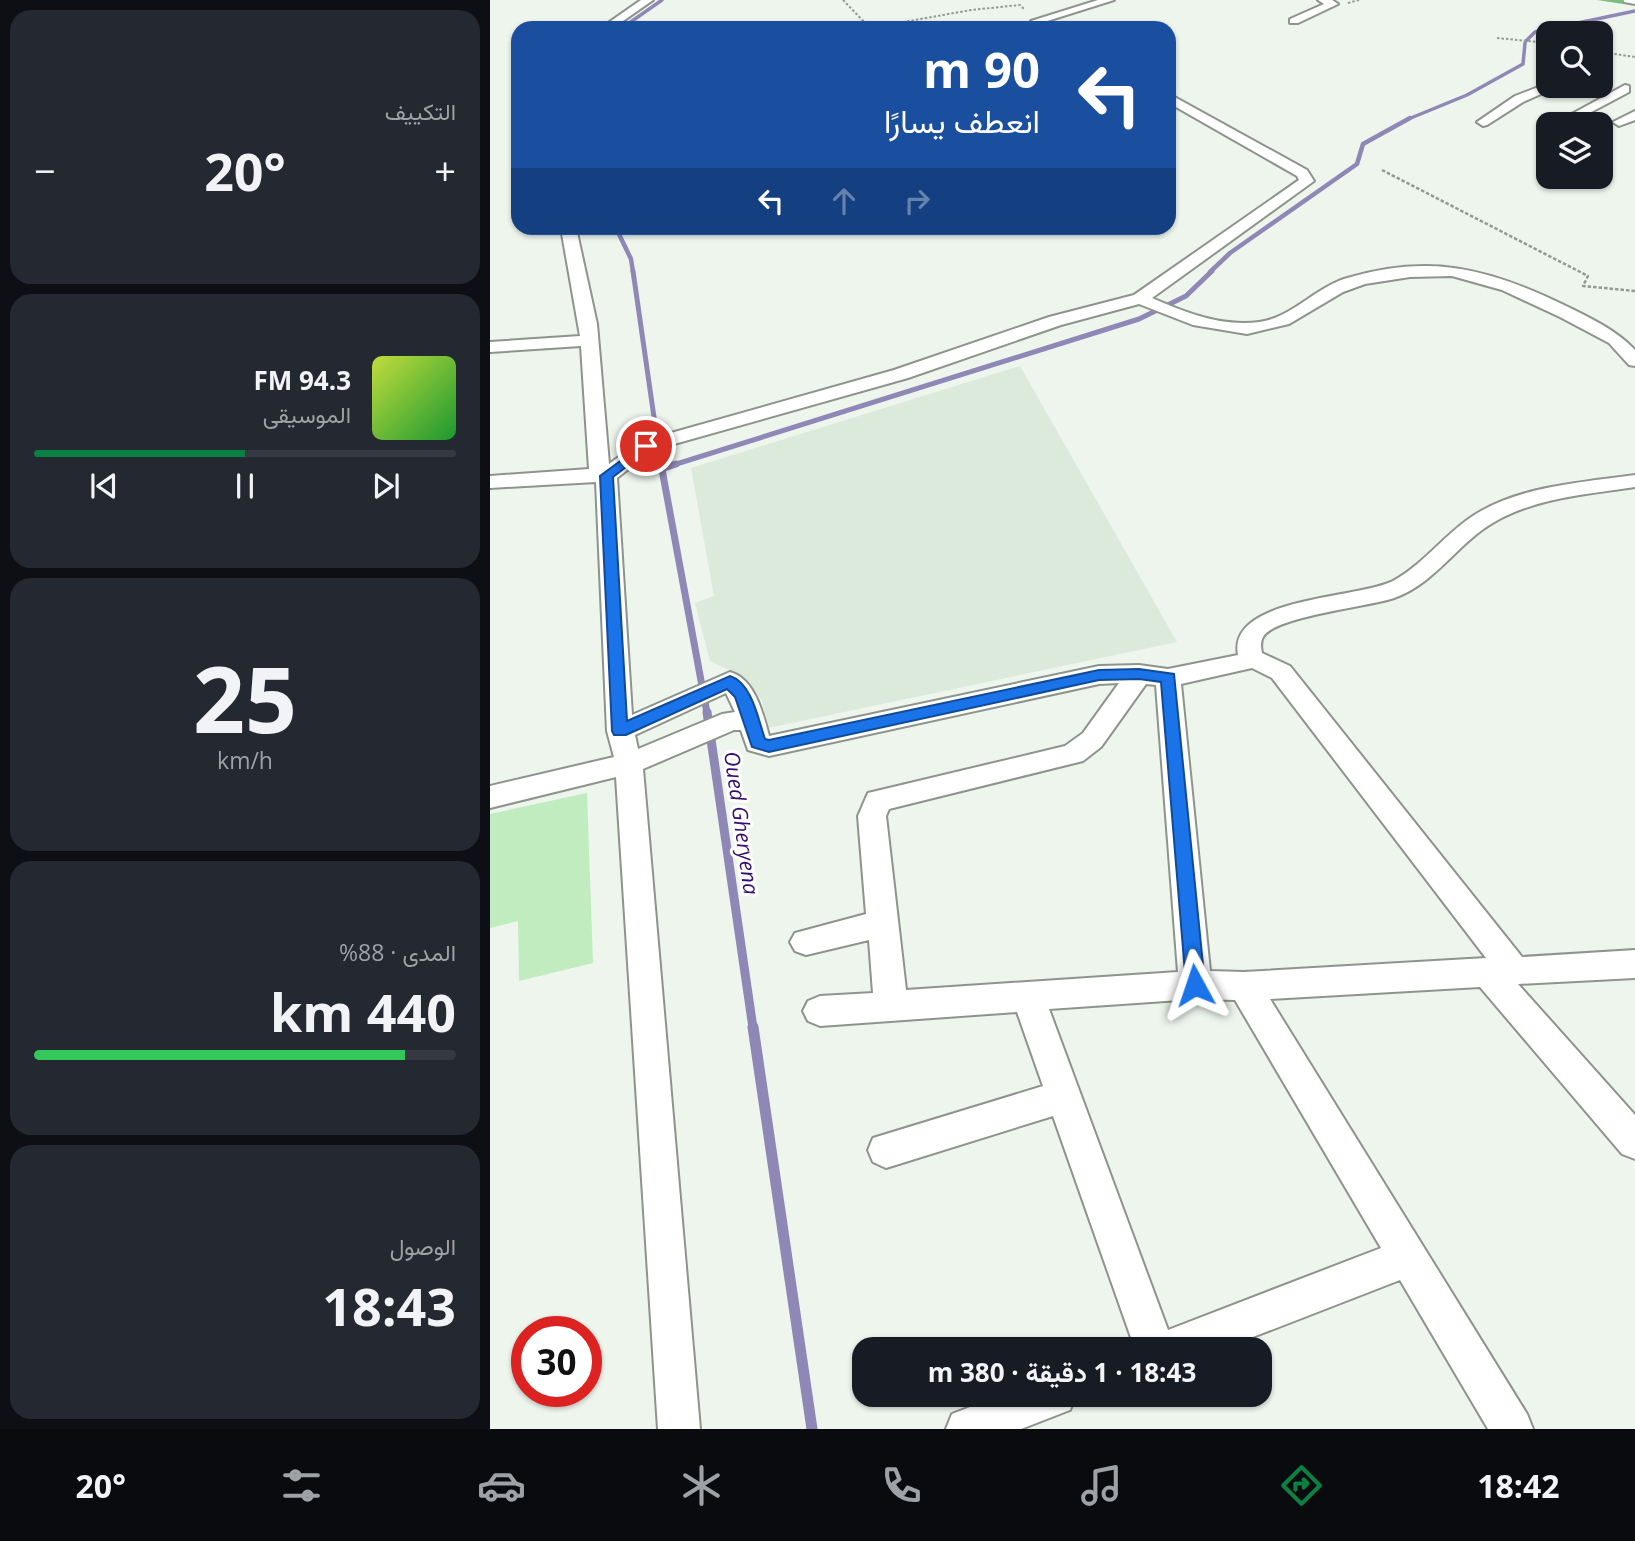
<!DOCTYPE html>
<html lang="ar">
<meta charset="utf-8">
<style>
:root{--surface:#171b24;--page:#242831;--text:#f1f3f6;--muted:#9ea1a6;--line:#363941;--accent:#0b8043}
body{margin:0;font-family:"Open Sans",Vazirmatn,sans-serif;background:var(--page);color:var(--text);direction:rtl;height:100vh;display:flex;flex-direction:column;font-size:26px;white-space:nowrap}
*{box-sizing:border-box;margin:0}
p{font-size:23px;color:var(--muted)}
.icon{flex:none;width:38px;height:38px;fill:none;stroke:currentColor;stroke-width:2;stroke-linecap:round;stroke-linejoin:round}
.map{position:relative;flex:1;overflow:hidden;direction:ltr}
.drawer{display:flex;flex-direction:column;gap:10px;padding:10px;background:#0d0f14;width:490px}
.drawer>*{flex:none}
.guide{position:absolute;left:21px;top:21px;width:665px;height:214px;border-radius:21px;box-shadow:0 2px 5px #0004;direction:rtl;background:#1a4fa0;color:#fff;overflow:hidden}
.controls{position:absolute;left:1046px;top:21px;display:grid;gap:14px}
.controls a{display:grid;place-items:center;width:77px;height:77px;border-radius:14px;background:var(--surface);box-shadow:0 2px 5px #0004;font-size:35px}
.speed{position:absolute;left:21px;top:1316px;display:flex;gap:14px;font-size:35px;font-weight:700;text-align:center}
.speed>*{display:grid;place-content:center;width:91px;height:91px;border-radius:50%;background:var(--surface);box-shadow:0 2px 5px #0004;line-height:1}
.speed .limit{border:10px solid #d22;background:#fff;color:#111}
.pin{position:absolute;display:grid;place-items:center;width:60px;height:60px;color:#fff;margin:-30px;border:4px solid #fff;border-radius:50%;box-shadow:0 2px 7px #0007}
.me{position:absolute;width:77px;margin:-38px;rotate:355deg;stroke-linejoin:round;filter:drop-shadow(0 0 5px #0008)}
.turn{display:flex;align-items:center;gap:24px;height:147px;padding:0 21px;font-size:32px}
.turn .icon{width:91px;height:91px;stroke-width:2.5}
.turn b{display:block;font-size:49px;line-height:60px}
.lanes{display:flex;align-items:center;height:66px;padding:0 21px;background:#0003;justify-content:center;gap:35px;direction:ltr}
.lanes .off{opacity:.35}
.big{font-size:52px;font-weight:700;line-height:1.1}
.drawer .card{flex:1;display:flex;flex-direction:column;justify-content:center;gap:10px;min-width:0;padding:0 24px;border-radius:21px;background:var(--page)}
.drawer .dial{align-items:center;gap:0}
.dial b{font-size:91px;line-height:1}
.song{display:flex;align-items:center;gap:21px}
.cover{width:84px;height:84px;border-radius:10px;background:linear-gradient(135deg,hsl(70 70% 55%),hsl(130 70% 35%))}
.played{height:7px;border-radius:4px;background:linear-gradient(90deg,var(--accent) 50%,var(--line) 50%)}
.keys{display:flex;justify-content:space-around;direction:ltr}
.heat{display:flex;justify-content:space-between;align-items:center;font-size:38px;direction:ltr}
.charge{height:10px;border-radius:5px;background:linear-gradient(90deg,#34c759 88%,var(--line) 0)}
.trip{position:absolute;left:362px;top:1337px;width:420px;height:70px;border-radius:21px;background:var(--surface);box-shadow:0 2px 5px #0004;font-weight:700;line-height:70px;text-align:center;direction:rtl}
.tabs{display:flex;height:112px;justify-content:space-around;align-items:center;background:#090b0e;color:var(--muted)}
.tabs .icon{width:49px;height:49px}
.tabs .selected{color:var(--accent)}
.tabs b{font-size:32px;color:var(--text)}
main{display:flex;flex:1;min-height:0}
.map>svg:first-child{display:block}
.built{fill:#dceadc}
.green{fill:#c0ecbf}
.lines{fill:none;stroke-linecap:round;stroke-linejoin:round}
.stream-far5{stroke:#8f88b7;stroke-width:3.5}
.stream-far4{stroke:#8f88b7;stroke-width:4.5}
.stream-far3{stroke:#8f88b7;stroke-width:5}
.stream-far2{stroke:#8f88b7;stroke-width:7}
.stream-far1{stroke:#8f88b7;stroke-width:9}
.stream{stroke:#8f88b7;stroke-width:11}
.street-casing{stroke:#8d948c;stroke-width:4}
.path-far1{stroke:#939993;stroke-width:2;stroke-dasharray:2.5 2;stroke-linecap:butt}
.path{stroke:#939993;stroke-width:2.5;stroke-dasharray:3.5 2;stroke-linecap:butt}
.street{fill:#fff;fill-rule:evenodd}
.wall{fill:#7ebb7e}
.route{fill:#1a73e8;stroke:#114b97;stroke-width:2}
.labels{text-anchor:middle;stroke-width:6;stroke-linejoin:round;paint-order:stroke}
.water-label{font-size:21px;font-style:italic;fill:#330d70;stroke:#fff}
</style>
<main>
<div class="map">
<svg width="1145" height="1429" viewBox="0 0 1145 1429">
<rect width="100%" height="100%" fill="#edf5ed"/>
<!-- built -->
<polygon class="built" points="530,366 687,642 278,728 272,701 254,677 220,661 205,603 224,596 201,468"/>
<!-- green -->
<polygon class="green" points="97,793 103,963 29,981 28,921 0,928 0,814"/>
<g class="lines">
<!-- stream-far5 -->
<g class="stream-far5">
<polyline points="132,28 172,0"/>
<polyline points="1036,41 1045,32 1145,11"/>
<polyline points="916,120 977,95 1033,64 1035,43"/>
</g>
<!-- stream-far4 -->
<g class="stream-far4">
<polyline points="126,228 141,259 143,272"/>
<polyline points="720,272 740,253 867,164 873,144 920,118"/>
</g>
<!-- stream-far3 -->
<g class="stream-far3">
<polyline points="143,271 171,466"/>
<polyline points="180,466 649,319 696,296 722,271"/>
</g>
<!-- stream-far2 -->
<g class="stream-far2">
<polyline points="171,464 217,713"/>
<polyline points="171,469 186,464"/>
</g>
<!-- stream-far1 -->
<polyline class="stream-far1" points="217,712 263,1028"/>
<!-- stream -->
<polyline class="stream" points="263,1027 322,1429"/>
<defs>
<g id="street">
<polygon points="151,0 163,0 123,28 111,28"/>
<polygon points="608,0 624,0 554,22 561,28 549,28 541,21"/>
<polygon points="828,0 842,0 848,4 808,23 800,23 800,19 834,4"/>
<polygon points="1133,0 1145,0 1145,4 1134,2"/>
<polygon points="1059,83 1059,86 1069,86 1033,102 997,125 993,126 987,122 1025,96"/>
<polygon points="1135,85 1139,86 1139,92 1090,118 1082,118 1080,115"/>
<path d="M679,94L817,170L824,181L662,298C696,313 732,327 769,322C801,318 824,289 854,279C938,253 998,268 1074,305C1100,318 1125,329 1145,350V366L1139,365L1119,343L1070,317L1012,290L962,276L920,277L875,284L853,292L799,324L757,334L703,325L649,304L571,325L418,378L163,450L127,478L142,715L240,672C265,679 273,714 279,736L609,666L649,665L678,669L748,655C737,597 867,599 903,581C931,566 951,539 977,520C1024,486 1089,483 1145,475V487C1094,495 1036,498 992,530C962,552 941,585 904,598C878,607 785,616 773,637C770,642 771,648 772,653L800,666L1032,957L1145,950V978L1028,984L1145,1115V1159L1132,1154L990,987L780,999L1037,1414L1043,1429H998L910,1280L732,1349H645L563,1116L396,1168L383,1162L378,1150L383,1138L553,1086L527,1012L330,1026L318,1021L313,1011L318,1001L330,996L383,993L379,940L316,955L305,951L300,942L305,933L376,914L368,816L378,793L575,746L593,733L629,683L609,684L279,756L258,750L251,730H244L153,769L210,1429H168L126,777L0,808V786L124,757L117,731L106,482L0,488V476L99,469L91,346L0,352V342L90,336L71,228H86L107,324L119,464L149,442L404,370L559,317L644,295L809,180L807,176L679,103ZM762,668L782,678L996,958L754,972L720,971L691,684ZM656,684L666,685L688,972L416,990L396,816L399,809L593,761L611,747ZM236,693L245,712L232,714L148,749L145,735ZM705,999L745,1000L891,1248L678,1330L559,1009Z"/>
<polygon points="1145,111 1145,120 1129,126 1123,122"/>
<polygon points="511,1395 586,1395 580,1410 531,1429 456,1429 462,1414"/>
</g>
</defs>
<!-- street casing -->
<use href="#street" class="street-casing"/>
<!-- path-far1 -->
<g class="path-far1">
<polyline points="353,0 380,28 481,10 530,5 535,10"/>
<polyline points="858,3 869,0"/>
<polyline points="1007,38 1059,43"/>
<polyline points="1111,52 1145,57"/>
</g>
<!-- path -->
<polyline class="path" points="892,170 1098,276 1093,286 1145,291"/>
<!-- street -->
<use href="#street" class="street"/>
</g>
<!-- wall -->
<polygon class="wall" points="1107,0 1134,0 1133,4"/>
<!-- route -->
<path class="route" d="M156,442L163,446L161,448L123,477L137,721L240,676C262,683 268,719 275,739L279,740L609,670L649,669L684,674L715,985L712,991L705,994L698,991L696,985L671,682L649,679L609,680L279,752L262,747L245,697L237,689L136,735H124L122,731L110,476Z"/>
<g class="labels">
<!-- water labels -->
<g class="water-label">
<text transform="translate(251 823) rotate(82)" y="7">Oued Gheryena</text>
</g>
</g>
</svg>
<div class="controls">
<a><svg class="icon" aria-label="search" viewBox="0 0 24 24"><circle cx="10" cy="10" r="6"/><path d="M15 15l6 6"/></svg></a>
<a><svg class="icon" aria-label="layers" viewBox="0 0 24 24"><path d="M12 4l9 5-9 5-9-5zM3 14l9 5 9-5"/></svg></a>
</div>
<div class="speed"><div class="limit">30</div></div>
<div class="pin" style="left:156px;top:446px;background:#d93025"><svg class="icon" aria-label="arrive" viewBox="0 0 24 24"><path d="M6 21V4h12l-3 4 3 4H6"/></svg></div>
<svg class="me" style="left:705px;top:985px" viewBox="-20 -20 40 40"><path d="M0-17L14 15 0 8-14 15z" fill="#1a73e8" stroke="#fff" stroke-width="4"/></svg>
<div class="trip">18:43 · 1 دقيقة · 380 m</div>
<div class="guide">
<div class="turn"><svg class="icon" aria-label="left" viewBox="0 0 24 24"><path d="M17 20v-9H6M10 6l-5 5 5 5"/></svg><div><b>90 m</b>انعطف يسارًا</div></div>
<div class="lanes"><svg class="icon" aria-label="left" viewBox="0 0 24 24"><path d="M17 20v-9H6M10 6l-5 5 5 5"/></svg><svg class="icon off" aria-label="ahead" viewBox="0 0 24 24"><path d="M12 20V5M6 11l6-6 6 6"/></svg><svg class="icon off" aria-label="right" viewBox="0 0 24 24"><path d="M7 20v-9h11M14 6l5 5-5 5"/></svg></div>
</div>
</div>
<section class="drawer">
<div class="card"><p>التكييف</p>
<div class="heat"><a>−</a><b class="big">20°</b><a>+</a></div>
</div>
<div class="card">
<div class="song"><i class="cover"></i><div><b>94.3 FM</b><p>الموسيقى</p></div></div>
<div class="played"></div>
<div class="keys"><svg class="icon" aria-label="previous" viewBox="0 0 24 24"><path d="M18 5L8 12l10 7zM5 5v14"/></svg><svg class="icon" aria-label="pause" viewBox="0 0 24 24"><path d="M8 5v14M16 5v14"/></svg><svg class="icon" aria-label="next" viewBox="0 0 24 24"><path d="M6 5l10 7-10 7zM19 5v14"/></svg></div>
</div>
<div class="card dial"><b>25</b><p>km/h</p></div>
<div class="card"><p>المدى · 88%</p><b class="big">440 km</b><div class="charge"></div></div>
<div class="card"><p>الوصول</p><b class="big">18:43</b></div>
</section>
</main>
<nav class="tabs">
<b>18:42</b>
<svg class="icon selected" aria-label="directions" viewBox="0 0 24 24"><path d="M12 3l9 9-9 9-9-9zM9 14v-3h6M13 9l2 2-2 2"/></svg>
<svg class="icon" aria-label="music" viewBox="0 0 24 24"><path d="M9 18V5l10-2v13"/><circle cx="6" cy="18" r="3"/><circle cx="16" cy="16" r="3"/></svg>
<svg class="icon" aria-label="phone" viewBox="0 0 24 24"><path d="M5 4h4l2 5-3 2q2 4 5 5l2-3 5 2v4C11 20 4 13 5 4z"/></svg>
<svg class="icon" aria-label="climate" viewBox="0 0 24 24"><path d="M12 3v18M4 7l16 10M4 17L20 7"/></svg>
<svg class="icon" aria-label="car" viewBox="0 0 24 24"><path d="M5 17H2v-5l4-1 3-4h7l3 4 3 1v5h-3M9 17h6M6 11h13"/><circle cx="7" cy="17" r="2"/><circle cx="17" cy="17" r="2"/></svg>
<svg class="icon" aria-label="filters" viewBox="0 0 24 24"><path d="M4 7h16M4 17h16"/><circle cx="9" cy="7" r="2"/><circle cx="15" cy="17" r="2"/></svg>
<b>20°</b>
</nav>
